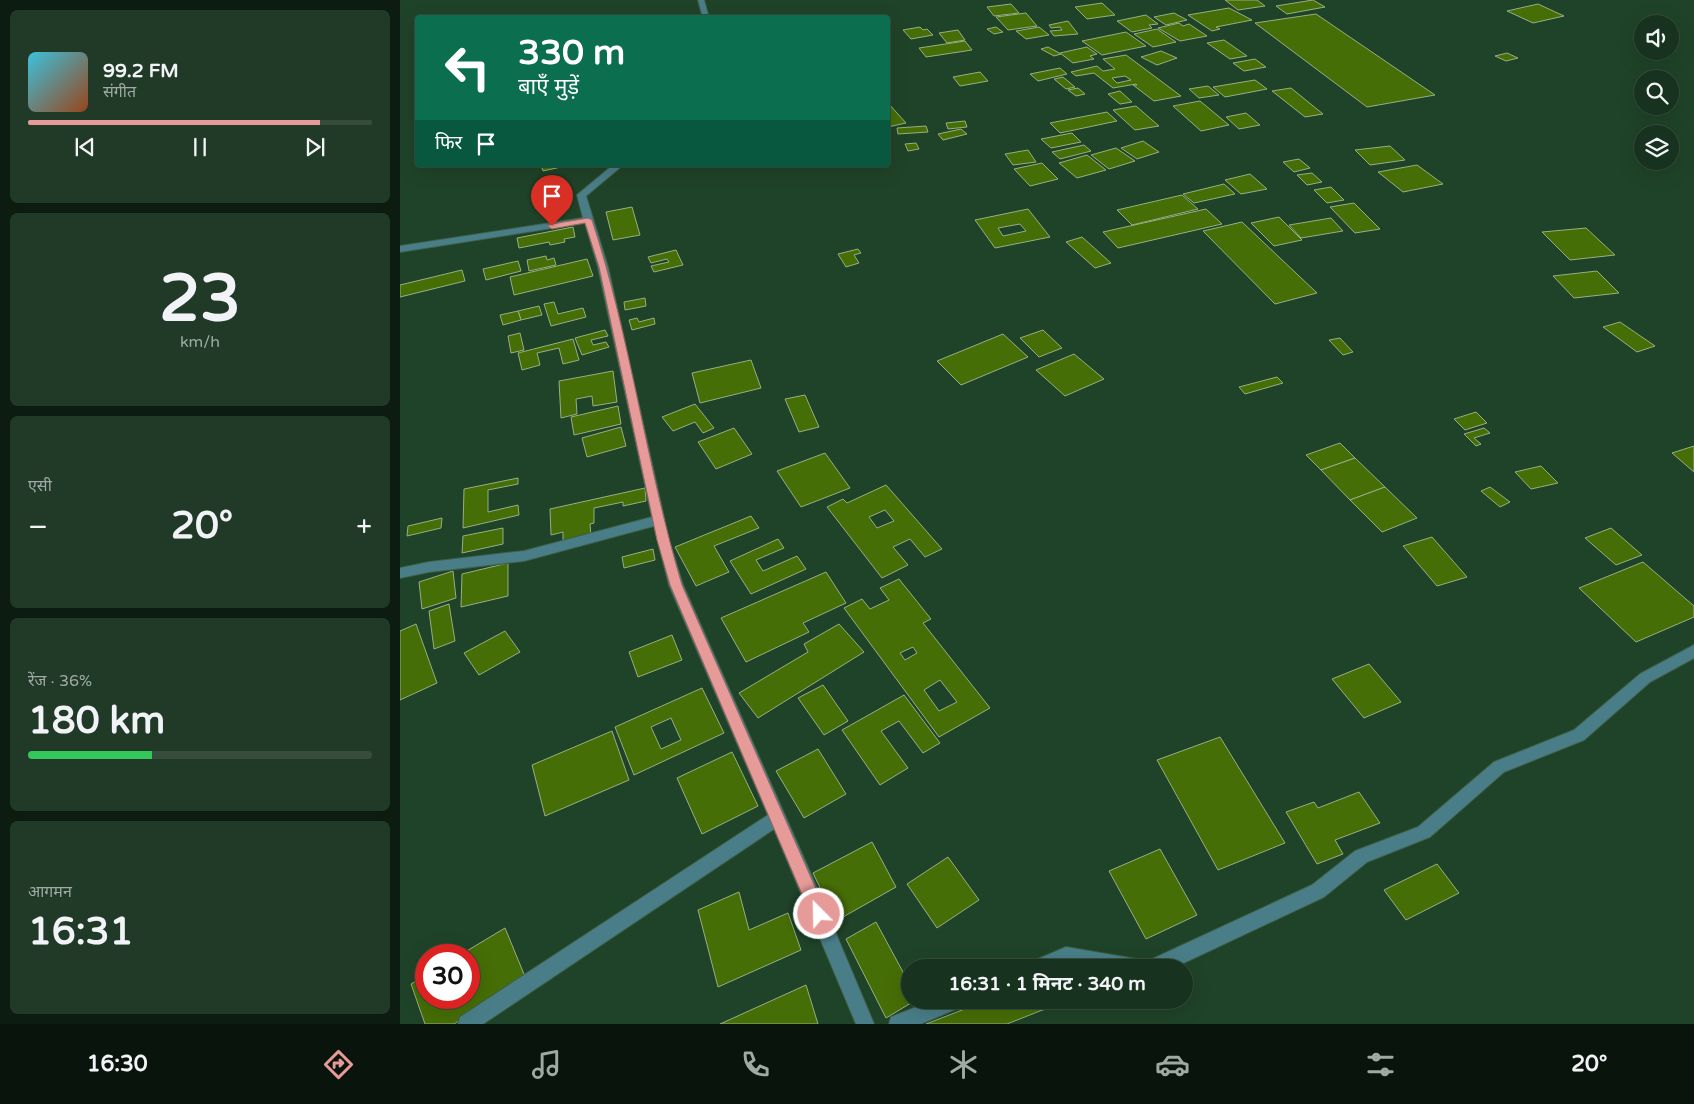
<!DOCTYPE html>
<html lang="hi">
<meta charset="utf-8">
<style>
:root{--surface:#17321e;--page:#203a27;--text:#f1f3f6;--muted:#9eaaa4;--line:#364d3c;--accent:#e69b98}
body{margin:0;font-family:"Varela Round","Noto Sans Devanagari",sans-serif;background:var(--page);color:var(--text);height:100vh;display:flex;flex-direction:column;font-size:19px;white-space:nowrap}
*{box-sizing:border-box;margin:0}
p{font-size:16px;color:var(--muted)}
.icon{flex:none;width:28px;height:28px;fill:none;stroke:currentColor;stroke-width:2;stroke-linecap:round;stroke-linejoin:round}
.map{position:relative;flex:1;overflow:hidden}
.drawer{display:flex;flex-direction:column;gap:10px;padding:10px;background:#0d1c10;width:400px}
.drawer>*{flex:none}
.hud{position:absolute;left:15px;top:15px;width:475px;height:152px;border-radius:5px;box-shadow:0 5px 20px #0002,0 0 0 1px var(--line);background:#0b6e4f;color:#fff;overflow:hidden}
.fabs{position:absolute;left:1234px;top:15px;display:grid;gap:10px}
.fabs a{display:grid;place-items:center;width:45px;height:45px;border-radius:50%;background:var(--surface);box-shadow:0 5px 20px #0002,0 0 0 1px var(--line);font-size:25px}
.speed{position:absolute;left:15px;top:944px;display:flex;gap:10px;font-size:25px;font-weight:700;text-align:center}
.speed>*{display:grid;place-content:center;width:65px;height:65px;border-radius:50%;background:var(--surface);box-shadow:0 5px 20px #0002,0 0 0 1px var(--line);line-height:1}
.speed .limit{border:8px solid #d22;background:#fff;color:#111}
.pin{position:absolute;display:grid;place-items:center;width:42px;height:42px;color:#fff;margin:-51px -21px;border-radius:50% 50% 50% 0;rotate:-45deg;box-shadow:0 0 5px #0007}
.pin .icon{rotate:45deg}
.me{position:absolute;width:55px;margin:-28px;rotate:337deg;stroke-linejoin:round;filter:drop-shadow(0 0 4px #0008)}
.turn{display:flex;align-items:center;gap:18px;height:105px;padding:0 20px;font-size:22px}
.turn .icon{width:65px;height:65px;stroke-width:2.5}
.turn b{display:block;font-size:35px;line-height:42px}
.then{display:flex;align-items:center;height:48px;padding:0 20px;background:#0003;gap:10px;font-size:19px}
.big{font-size:38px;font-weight:700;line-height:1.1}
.drawer .card{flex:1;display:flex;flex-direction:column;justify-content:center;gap:8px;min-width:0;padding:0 18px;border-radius:8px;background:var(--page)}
.drawer .dial{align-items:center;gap:0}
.dial b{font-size:65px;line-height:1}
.song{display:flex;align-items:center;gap:15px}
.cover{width:60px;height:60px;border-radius:8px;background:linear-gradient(135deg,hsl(190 70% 55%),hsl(20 70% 35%))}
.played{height:5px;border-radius:2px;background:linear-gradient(90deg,var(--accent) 85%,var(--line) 85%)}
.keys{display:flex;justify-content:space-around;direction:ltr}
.heat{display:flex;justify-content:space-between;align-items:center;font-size:28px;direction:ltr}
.charge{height:8px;border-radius:4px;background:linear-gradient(90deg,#34c759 36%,var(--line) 0)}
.trip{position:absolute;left:501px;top:959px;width:292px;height:50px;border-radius:25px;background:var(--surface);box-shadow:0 5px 20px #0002,0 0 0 1px var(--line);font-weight:700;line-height:50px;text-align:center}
.dock{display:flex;height:80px;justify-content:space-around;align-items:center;background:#09140c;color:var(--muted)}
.dock .icon{width:35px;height:35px}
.dock .current{color:var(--accent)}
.dock b{font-size:22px;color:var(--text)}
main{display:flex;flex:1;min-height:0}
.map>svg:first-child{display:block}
.building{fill:#466e06;stroke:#98ae84;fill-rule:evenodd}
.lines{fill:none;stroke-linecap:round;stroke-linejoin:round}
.street-casing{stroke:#3e5f46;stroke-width:2}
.street{fill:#497e88;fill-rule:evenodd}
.route{fill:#e69b98;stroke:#966563}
</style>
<main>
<section class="drawer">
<div class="card">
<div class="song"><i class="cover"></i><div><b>99.2 FM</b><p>संगीत</p></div></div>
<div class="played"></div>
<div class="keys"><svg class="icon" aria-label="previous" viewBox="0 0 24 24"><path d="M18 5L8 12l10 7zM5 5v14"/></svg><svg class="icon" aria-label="pause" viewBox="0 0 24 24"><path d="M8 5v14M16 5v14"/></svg><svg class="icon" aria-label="next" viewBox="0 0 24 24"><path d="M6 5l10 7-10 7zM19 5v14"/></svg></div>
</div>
<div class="card dial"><b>23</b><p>km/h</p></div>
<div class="card"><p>एसी</p>
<div class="heat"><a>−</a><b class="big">20°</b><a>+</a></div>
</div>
<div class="card"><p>रेंज · 36%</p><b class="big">180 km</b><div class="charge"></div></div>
<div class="card"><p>आगमन</p><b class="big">16:31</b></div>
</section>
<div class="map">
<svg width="1294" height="1024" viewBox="0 0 1294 1024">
<rect width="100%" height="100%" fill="#1f4328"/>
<!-- building -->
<g class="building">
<polygon points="825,0 857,0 865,6 838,10"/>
<polygon points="913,0 925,7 887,14 876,6"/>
<polygon points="702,3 715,15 687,19 675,7"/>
<polygon points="611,4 619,13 594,16 587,7"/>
<polygon points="1138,4 1164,16 1133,23 1107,11"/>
<polygon points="829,8 852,20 816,27 820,29 812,31 788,15"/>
<polygon points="626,13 637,26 608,30 596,17"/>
<polygon points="774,13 787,20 766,25 754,17"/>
<polygon points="916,14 1035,95 967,107 855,23"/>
<polygon points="746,15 758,24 749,25 752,28 732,32 717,21"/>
<polygon points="668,21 678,34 654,36 650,31 662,30 660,27 651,28 649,25"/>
<polygon points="779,23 783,26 789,24 807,36 780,41 758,28"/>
<polygon points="520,27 523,30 527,29 533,35 511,39 503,30"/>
<polygon points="596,27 603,32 594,34 587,29"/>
<polygon points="639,27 649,35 626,39 616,31"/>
<polygon points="757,29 776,42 753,47 734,34"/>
<polygon points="558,30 565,40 547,43 539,33"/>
<polygon points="726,32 746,46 702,55 682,41"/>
<polygon points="824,40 847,56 830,59 807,43"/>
<polygon points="565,41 572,50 526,57 519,48"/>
<polygon points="648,47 661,54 654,56 641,49"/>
<polygon points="687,47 697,54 690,56 694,59 673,63 660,53"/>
<polygon points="761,51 777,58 757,65 741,57"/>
<polygon points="1107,53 1118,58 1106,61 1095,56"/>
<path d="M726,55L781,96L754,101L733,85H737L736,84L713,88L694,73L676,76L671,72L697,66L703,71L715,69L703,59ZM725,76L731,80L717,83L712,78Z"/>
<polygon points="855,59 866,67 844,71 833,63"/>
<polygon points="660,68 667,74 638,81 630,74"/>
<polygon points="580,72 588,81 560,86 553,77"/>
<polygon points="663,77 675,87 666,89 654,79"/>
<polygon points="855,80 867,89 825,97 813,87"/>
<polygon points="808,86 819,95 799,98 789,89"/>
<polygon points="678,88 685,94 676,96 668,90"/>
<polygon points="891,88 923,114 905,117 872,91"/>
<polygon points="720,91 732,102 720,104 708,94"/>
<polygon points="800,101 829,125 801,131 773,106"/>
<polygon points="488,103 506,123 488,127"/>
<polygon points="736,106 759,126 735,130 713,110"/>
<polygon points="707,112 717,121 660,133 650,123"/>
<polygon points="846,113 860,125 839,129 826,117"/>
<polygon points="565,121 567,127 548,129 546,123"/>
<polygon points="526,126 528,132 498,134 497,128"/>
<polygon points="561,129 567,134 543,140 538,134"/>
<polygon points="672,133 681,142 651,148 641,139"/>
<polygon points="743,141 759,152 737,159 721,148"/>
<polygon points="516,143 519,149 508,151 505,144"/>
<polygon points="684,145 691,151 660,159 652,152"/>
<polygon points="990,146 1005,160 970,165 955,150"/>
<polygon points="716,148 735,161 709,169 691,155"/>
<polygon points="628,150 636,162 613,165 605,154"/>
<polygon points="687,155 706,170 677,178 659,163"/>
<polygon points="899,159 910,168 894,172 883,162"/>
<polygon points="642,163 658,179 630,186 614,169"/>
<polygon points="141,165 160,165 161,167 143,171"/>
<polygon points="1017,165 1043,184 1003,192 978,172"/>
<polygon points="912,173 922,182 907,185 897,175"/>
<polygon points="850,174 867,189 841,194 825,180"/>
<polygon points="824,184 835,194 794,203 783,194"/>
<polygon points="931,187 944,200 927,203 914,190"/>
<polygon points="782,195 798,209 732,225 717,210"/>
<polygon points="954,203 980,229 955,233 930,207"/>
<polygon points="232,207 240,235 213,240 206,212"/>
<path d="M628,209L650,237L595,248L575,220ZM620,224L626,231L603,236L598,228Z"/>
<polygon points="806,209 822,224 718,248 703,232"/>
<polygon points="879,217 902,240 874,246 851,223"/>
<polygon points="931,218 943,231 901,238 889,225"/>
<polygon points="842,222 917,293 875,304 803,231"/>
<polygon points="173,227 175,237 164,239 165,242 150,245 149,242 119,248 117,238"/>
<polygon points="1186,228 1215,255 1170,260 1142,232"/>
<polygon points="682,237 711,263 695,268 666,242"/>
<polygon points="458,249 461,253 454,255 459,263 446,267 438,254"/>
<polygon points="276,250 283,265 254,272 251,266 269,262 267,259 251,263 248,257"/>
<polygon points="146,256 147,260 154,258 156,265 129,271 127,260"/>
<polygon points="187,259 193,276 114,295 110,277"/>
<polygon points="118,261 121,271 86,280 83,269"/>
<polygon points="62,270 65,281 0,297 0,285"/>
<polygon points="1197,271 1219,293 1174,298 1153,276"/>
<polygon points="245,298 246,306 225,310 224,302"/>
<polygon points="154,302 158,314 183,308 186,317 151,326 144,304"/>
<polygon points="139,306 142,315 121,320 118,311"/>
<polygon points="118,311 121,320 103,325 100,315"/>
<polygon points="237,318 239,322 254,318 255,324 232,330 229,320"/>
<polygon points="1220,322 1255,346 1237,352 1203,327"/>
<polygon points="205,330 208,336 191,340 193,345 206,342 209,347 182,355 175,338"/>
<polygon points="643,330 662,348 639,357 620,338"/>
<polygon points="120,333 124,350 111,353 108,336"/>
<polygon points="603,334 628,357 561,385 537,361"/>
<polygon points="940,338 953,352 943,355 929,340"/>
<polygon points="173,339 179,360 163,364 159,348 137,353 140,365 122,370 118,353"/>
<polygon points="674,354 704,379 665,396 636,370"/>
<polygon points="351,360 361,388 300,403 292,373"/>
<polygon points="213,371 217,402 193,406 192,396 176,399 177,414 161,418 159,381"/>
<polygon points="877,377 883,383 845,394 839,387"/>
<polygon points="405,395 419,427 399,432 385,399"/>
<polygon points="295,404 314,428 303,433 295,422 273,431 262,417"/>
<polygon points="218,406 221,424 174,435 171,417"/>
<polygon points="1076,412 1087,423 1065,430 1054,419"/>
<polygon points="221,427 226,446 187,457 182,438"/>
<polygon points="334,428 352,454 316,469 298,442"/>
<polygon points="1084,428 1090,433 1074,438 1081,444 1076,446 1064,434"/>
<polygon points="940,443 955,458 921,470 906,455"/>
<polygon points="1294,446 1294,472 1272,453"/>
<polygon points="425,453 450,488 401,507 377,471"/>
<polygon points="955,458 985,487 950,500 921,470"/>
<polygon points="1141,466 1158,483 1131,489 1115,472"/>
<polygon points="118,478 118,484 88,490 88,512 118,505 119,515 63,528 64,489"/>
<path d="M486,485L542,549L525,557L510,539L493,547L508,565L482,578L427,507L443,499L447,503ZM485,510L494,521L477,528L469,517Z"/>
<polygon points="985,487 1017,518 982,532 950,500"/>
<polygon points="1090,487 1110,502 1100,507 1081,491"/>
<polygon points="245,488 246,501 223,506 223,502 194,508 194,523 190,524 191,536 163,543 163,532 151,535 150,509"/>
<polygon points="351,516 359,528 314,546 329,572 296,586 275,547"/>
<polygon points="42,518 41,528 7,536 8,526"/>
<polygon points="103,528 103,544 62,553 63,536"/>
<polygon points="1211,528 1242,555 1216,565 1185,538"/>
<polygon points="1032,537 1067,577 1037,586 1003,546"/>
<polygon points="378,539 384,548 356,560 363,571 397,556 406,569 351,594 330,561"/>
<polygon points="253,549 255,560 224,568 222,557"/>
<polygon points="1243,562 1294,606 1294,617 1236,642 1179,588"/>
<polygon points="108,563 108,596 61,607 62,574"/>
<polygon points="53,571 56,598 22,609 19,582"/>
<polygon points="426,572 446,603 403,623 409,632 346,662 321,618"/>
<path d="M499,579L531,619L523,623L590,708L539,737L444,608L462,599L470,609L489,600L480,588ZM513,647L517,653L505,660L500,653ZM540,680L557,702L539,711L524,690Z"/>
<polygon points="49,604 55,641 34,649 29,611"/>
<polygon points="16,624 37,683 0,700 0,631"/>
<polygon points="439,624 464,652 358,718 339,693 408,652 404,644"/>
<polygon points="105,631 120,652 79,675 64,653"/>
<polygon points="272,635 282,660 238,677 229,652"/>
<polygon points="969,664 1001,702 964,718 932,679"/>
<polygon points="423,685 448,721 424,735 398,698"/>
<path d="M302,688L324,733L234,775L215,727ZM271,718L281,740L261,749L251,727Z"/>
<polygon points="504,695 540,743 523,753 499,721 481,731 508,768 480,785 442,730"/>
<polygon points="212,731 229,780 145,816 132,765"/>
<polygon points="820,737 885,843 818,870 757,760"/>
<polygon points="418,749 446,794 404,818 376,771"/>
<polygon points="332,752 358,806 302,834 277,778"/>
<polygon points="959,792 980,823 935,840 943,854 917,864 886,812 914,802 918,808"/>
<polygon points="472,842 496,887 436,921 413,873"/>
<polygon points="760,849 797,915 746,939 709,871"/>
<polygon points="548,857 579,900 537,928 507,884"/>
<polygon points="1037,864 1059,893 1006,920 984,890"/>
<polygon points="339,892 349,930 388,913 401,950 318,987 298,910"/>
<polygon points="476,922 510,985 510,1000 516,1000 486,1018 446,939"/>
<polygon points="105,928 126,979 54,1024 25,1024 11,984 26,975 26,998 69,998 69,955 60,955"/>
<polygon points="406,985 418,1024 320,1024"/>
<polygon points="588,1000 668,1000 607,1024 526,1024"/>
</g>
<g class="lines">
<defs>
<g id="street">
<polygon points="298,0 304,0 309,18 303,18"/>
<polygon points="213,165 223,165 186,196 208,267 269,540 283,585 410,872 474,1024 456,1024 374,829 83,1024 58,1024 60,1017 368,815 269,585 254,526 124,561 29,572 0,578 0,568 29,562 124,551 252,517 198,267 185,223 0,252 0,246 183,218 177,195"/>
<polygon points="1294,645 1294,658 1250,682 1184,740 1104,772 1030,837 967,862 924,897 773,968 683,968 666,965 660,968 628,968 631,962 666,947 748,961 912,885 955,851 1018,827 1094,762 1174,730 1240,674"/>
<polygon points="534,1000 566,1000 563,1006 521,1024 489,1024 491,1017"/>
</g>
</defs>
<!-- street casing -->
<use href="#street" class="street-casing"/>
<!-- street -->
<use href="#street" class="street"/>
</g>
<!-- route -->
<path class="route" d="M188,218L192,220C231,339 246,465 282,585L427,914L424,920L419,922L413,920L270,585L257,540L199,267L185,223L152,229L147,226L152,224Z"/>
</svg>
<div class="fabs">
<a><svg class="icon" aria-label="sound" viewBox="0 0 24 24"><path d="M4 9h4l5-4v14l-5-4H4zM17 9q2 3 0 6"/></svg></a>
<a><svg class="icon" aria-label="search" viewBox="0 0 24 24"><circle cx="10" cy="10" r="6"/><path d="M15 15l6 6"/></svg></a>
<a><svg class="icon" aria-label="layers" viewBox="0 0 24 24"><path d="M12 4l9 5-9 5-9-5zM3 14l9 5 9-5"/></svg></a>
</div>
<div class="speed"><div class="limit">30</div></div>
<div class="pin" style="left:152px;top:226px;background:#d93025"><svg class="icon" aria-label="arrive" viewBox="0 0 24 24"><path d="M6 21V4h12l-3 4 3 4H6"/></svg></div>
<svg class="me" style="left:419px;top:914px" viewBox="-20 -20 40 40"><circle r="17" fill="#e69b98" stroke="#fff" stroke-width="3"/><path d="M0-11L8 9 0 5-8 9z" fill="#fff"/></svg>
<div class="trip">16:31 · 1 मिनट · 340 m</div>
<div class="hud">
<div class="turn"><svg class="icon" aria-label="left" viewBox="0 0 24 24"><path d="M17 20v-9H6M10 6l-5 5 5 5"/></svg><div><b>330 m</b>बाएँ मुड़ें</div></div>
<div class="then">फिर<svg class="icon" aria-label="arrive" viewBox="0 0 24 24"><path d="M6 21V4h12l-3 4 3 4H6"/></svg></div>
</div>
</div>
</main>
<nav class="dock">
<b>16:30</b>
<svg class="icon current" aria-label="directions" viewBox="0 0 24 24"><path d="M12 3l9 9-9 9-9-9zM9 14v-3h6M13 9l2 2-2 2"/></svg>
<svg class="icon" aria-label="music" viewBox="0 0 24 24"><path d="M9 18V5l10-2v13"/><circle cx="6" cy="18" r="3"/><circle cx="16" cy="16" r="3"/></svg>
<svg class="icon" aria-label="phone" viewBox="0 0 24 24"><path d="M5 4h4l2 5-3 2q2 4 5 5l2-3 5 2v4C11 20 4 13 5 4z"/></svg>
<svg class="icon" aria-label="climate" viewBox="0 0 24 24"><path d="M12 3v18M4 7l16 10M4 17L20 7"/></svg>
<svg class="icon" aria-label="car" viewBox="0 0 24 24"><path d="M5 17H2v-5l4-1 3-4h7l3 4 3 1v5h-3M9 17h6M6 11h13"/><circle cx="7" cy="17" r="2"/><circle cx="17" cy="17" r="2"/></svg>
<svg class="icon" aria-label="filters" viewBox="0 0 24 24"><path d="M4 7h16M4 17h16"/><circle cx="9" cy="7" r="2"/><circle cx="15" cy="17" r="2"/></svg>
<b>20°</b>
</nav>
